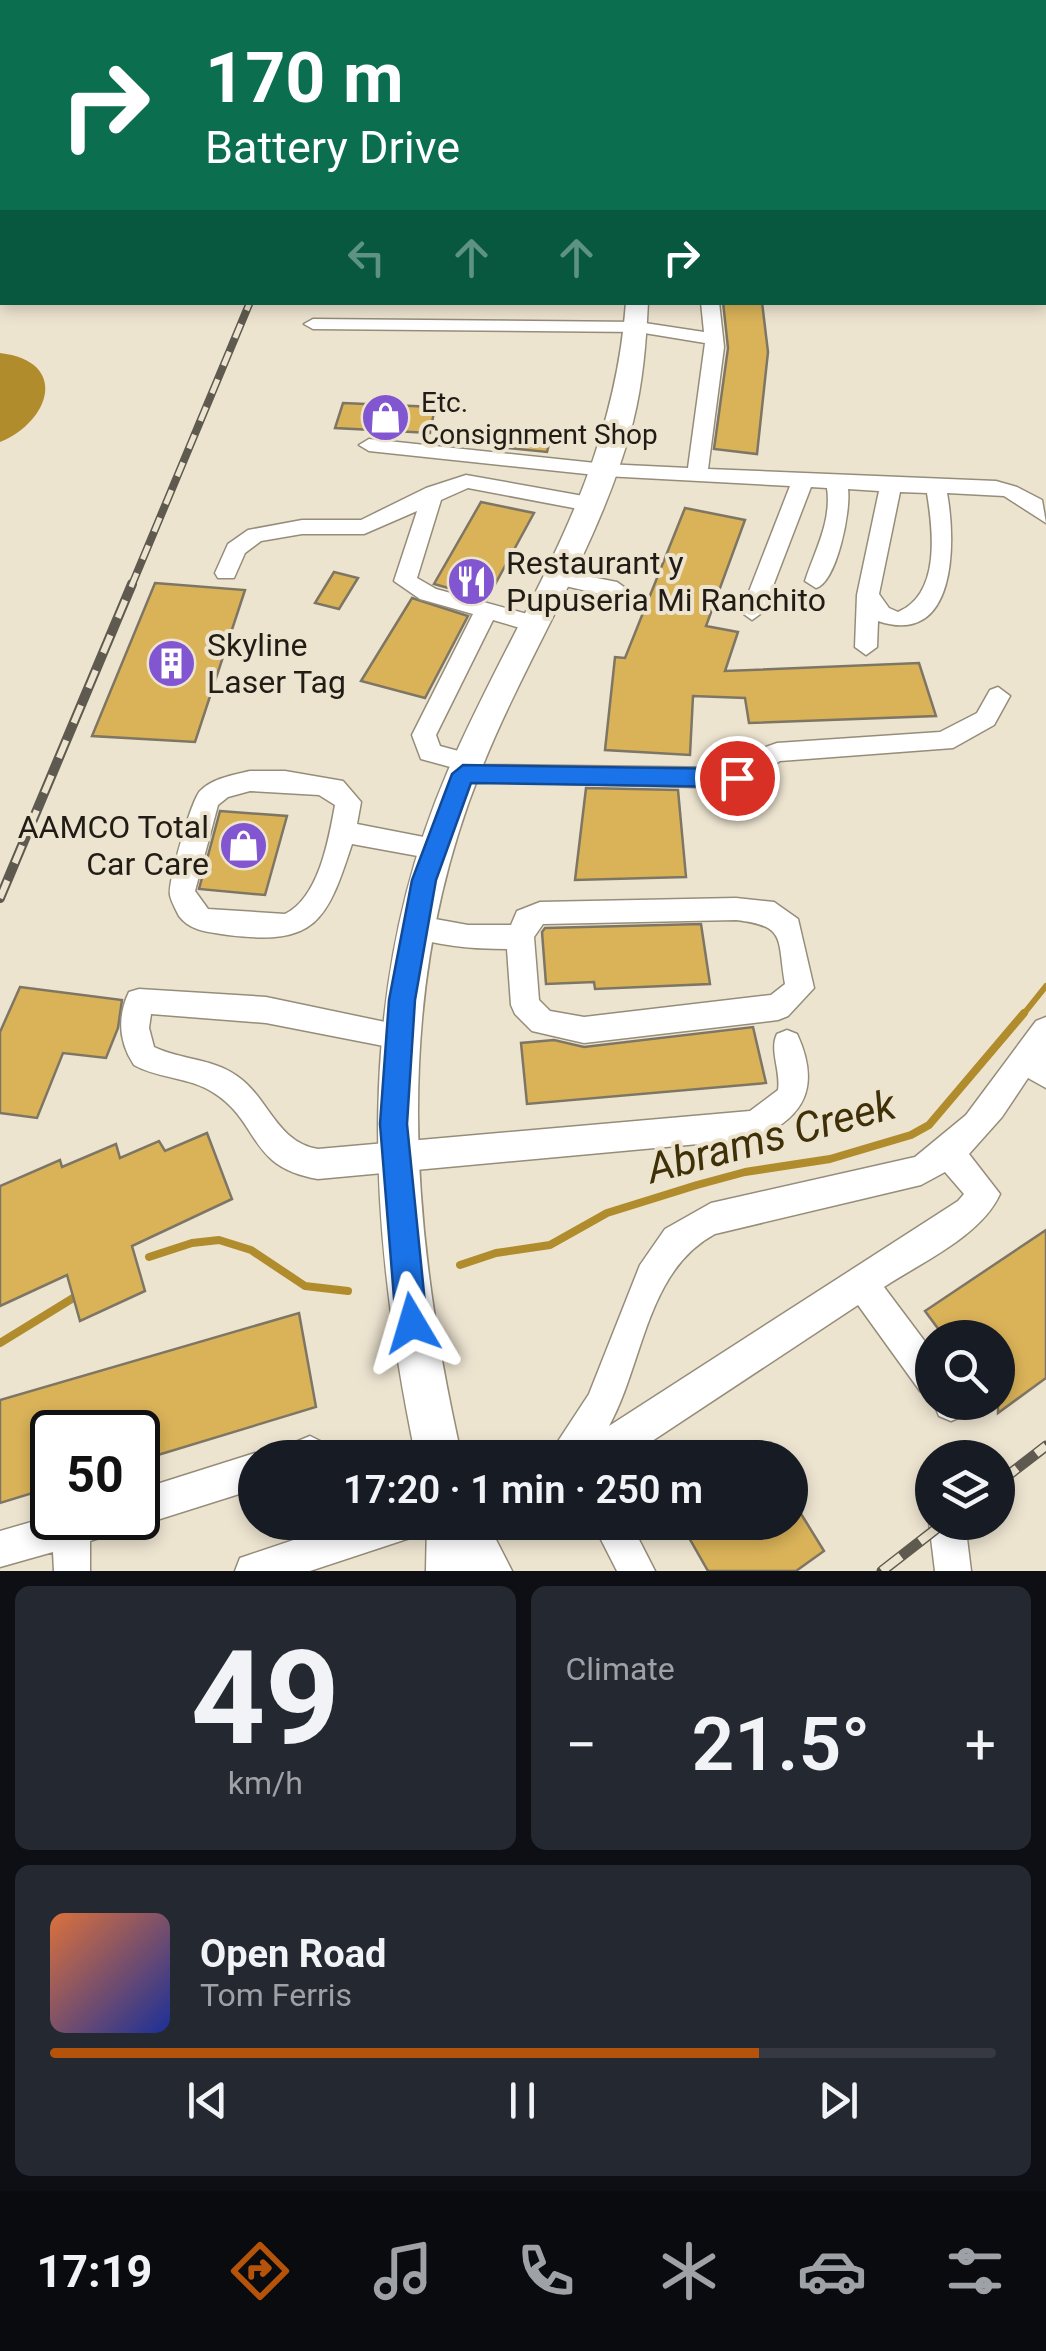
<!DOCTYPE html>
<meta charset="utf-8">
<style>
:root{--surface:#171b24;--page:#242831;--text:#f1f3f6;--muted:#9ea1a6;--line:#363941;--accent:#b45309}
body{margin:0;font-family:Roboto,sans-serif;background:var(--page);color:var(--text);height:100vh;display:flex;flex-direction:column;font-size:38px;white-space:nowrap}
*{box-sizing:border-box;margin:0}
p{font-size:32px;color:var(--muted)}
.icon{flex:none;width:55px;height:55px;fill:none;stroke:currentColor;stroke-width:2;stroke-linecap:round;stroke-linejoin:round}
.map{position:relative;height:1571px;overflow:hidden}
.details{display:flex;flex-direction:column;gap:15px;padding:15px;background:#0d0f14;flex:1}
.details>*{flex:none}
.banner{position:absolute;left:0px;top:0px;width:1048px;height:305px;box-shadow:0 5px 15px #0003;background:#0b6e4f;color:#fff;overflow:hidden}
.fabs{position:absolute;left:915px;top:1320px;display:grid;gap:20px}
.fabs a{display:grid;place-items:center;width:100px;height:100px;border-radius:50%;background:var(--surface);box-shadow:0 5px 15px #0003;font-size:50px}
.speed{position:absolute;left:30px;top:1410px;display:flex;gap:20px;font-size:50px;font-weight:700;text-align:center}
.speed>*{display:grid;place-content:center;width:130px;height:130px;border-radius:50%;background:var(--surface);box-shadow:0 5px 15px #0003;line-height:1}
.speed .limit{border:5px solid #111;border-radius:15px;background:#fff;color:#111}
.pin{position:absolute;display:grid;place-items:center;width:85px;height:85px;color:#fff;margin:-42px;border:5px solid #fff;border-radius:50%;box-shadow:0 2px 10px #0007}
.me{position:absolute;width:110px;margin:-55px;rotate:353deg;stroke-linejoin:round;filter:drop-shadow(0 0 8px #0008)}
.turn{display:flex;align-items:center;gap:35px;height:210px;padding:0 40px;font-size:45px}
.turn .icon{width:130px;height:130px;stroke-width:2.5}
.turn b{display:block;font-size:70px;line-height:85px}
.lanes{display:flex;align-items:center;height:95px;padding:0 40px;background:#0003;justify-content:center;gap:50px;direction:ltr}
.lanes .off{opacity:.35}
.big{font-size:75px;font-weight:600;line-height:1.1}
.details .widget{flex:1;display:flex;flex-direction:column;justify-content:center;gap:15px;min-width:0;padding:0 35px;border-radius:15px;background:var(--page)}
.details .dial{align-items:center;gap:0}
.dial b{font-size:130px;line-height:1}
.song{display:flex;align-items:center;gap:30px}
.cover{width:120px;height:120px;border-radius:15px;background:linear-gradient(135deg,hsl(20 70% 55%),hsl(230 70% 35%))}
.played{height:10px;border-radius:5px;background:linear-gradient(90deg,var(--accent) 75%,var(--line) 75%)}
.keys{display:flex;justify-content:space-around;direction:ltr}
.heat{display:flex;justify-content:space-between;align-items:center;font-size:55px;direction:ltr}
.details .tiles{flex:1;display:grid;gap:15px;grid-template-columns:1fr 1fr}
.widget:last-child{grid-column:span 2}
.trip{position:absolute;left:238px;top:1440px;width:570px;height:100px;border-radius:50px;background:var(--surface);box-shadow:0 5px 15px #0003;font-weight:600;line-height:100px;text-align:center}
.dock{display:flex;height:160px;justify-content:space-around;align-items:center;background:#090b0e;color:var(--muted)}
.dock .icon{width:70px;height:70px}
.dock .on{color:var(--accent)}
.dock b{font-size:45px;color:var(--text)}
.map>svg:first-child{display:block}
.water{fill:#b18c2d}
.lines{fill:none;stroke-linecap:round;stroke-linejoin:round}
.stream-far1{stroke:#b18c2d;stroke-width:6}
.stream{stroke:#b18c2d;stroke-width:8}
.building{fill:#dab359;stroke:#7e7664;stroke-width:2.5}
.minor-casing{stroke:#958d7a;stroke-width:3}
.major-casing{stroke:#958d7a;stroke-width:3}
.minor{fill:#fff;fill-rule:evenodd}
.major{fill:#fff;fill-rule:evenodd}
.rail-far2-casing{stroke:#5f5a4f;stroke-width:8}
.rail-far1-casing{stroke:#5f5a4f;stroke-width:10}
.rail-casing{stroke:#5f5a4f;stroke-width:11}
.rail-far2{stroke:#ede4d0;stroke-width:5;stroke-dasharray:15;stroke-linecap:butt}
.rail-far1{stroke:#ede4d0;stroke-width:6;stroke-dasharray:19;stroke-linecap:butt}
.rail{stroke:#ede4d0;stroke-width:8;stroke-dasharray:24;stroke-linecap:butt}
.route{fill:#1a73e8;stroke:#114b97;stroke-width:2.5}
.labels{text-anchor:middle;stroke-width:8;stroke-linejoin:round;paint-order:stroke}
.far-poi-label{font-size:28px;fill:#211d16;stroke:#ede4d0;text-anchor:start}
.poi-label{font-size:32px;fill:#211d16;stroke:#ede4d0;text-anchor:start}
.near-water-label{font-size:42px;font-style:italic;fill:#3f3007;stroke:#ede4d0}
</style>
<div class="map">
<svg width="1046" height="1571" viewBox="0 0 1046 1571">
<rect width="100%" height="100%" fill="#ede4d0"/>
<!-- water -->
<path class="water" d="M0,353C69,361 51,421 0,442Z"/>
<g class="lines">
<!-- stream-far1 -->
<polyline class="stream-far1" points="1022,1016 1046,986"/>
<!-- stream -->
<g class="stream">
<polyline points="149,1257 192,1243 219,1240 251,1250 305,1286 348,1291"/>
<polyline points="460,1265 496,1253 550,1245 607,1213 697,1185 745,1172 830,1159 911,1135 929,1125 1024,1013"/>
<polyline points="0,1343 78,1295"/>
</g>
</g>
<!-- building -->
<g class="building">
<polygon points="723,302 762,302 768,352 757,454 714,449 728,348"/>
<polygon points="343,403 435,407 430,433 335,428"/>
<polygon points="505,428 552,433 547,452 499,447"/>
<polygon points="481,502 534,513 487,599 434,584"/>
<polygon points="685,508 745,520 706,626 738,632 725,671 919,663 936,716 749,723 745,698 693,696 690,755 605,750 615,657 625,658"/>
<polygon points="334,572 358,578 339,609 315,603"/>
<polygon points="155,583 245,590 195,742 92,736"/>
<polygon points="412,598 468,616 425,698 361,681"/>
<polygon points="586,788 678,790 686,877 575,880"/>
<polygon points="220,811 287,816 265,895 199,889"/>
<polygon points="701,924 710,984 595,989 594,982 546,984 542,932 545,928"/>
<polygon points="20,987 122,1000 118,1028 106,1058 63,1053 37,1118 0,1113 0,1032"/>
<polygon points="753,1027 766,1083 527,1104 521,1043 554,1040 584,1047"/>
<polygon points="207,1133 232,1199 132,1246 145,1291 80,1321 67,1275 0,1306 0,1186 60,1160 62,1167 116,1144 120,1158 159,1141 165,1151"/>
<polygon points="1046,1230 1046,1378 998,1413 998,1338 945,1338 925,1311"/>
<polygon points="299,1313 316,1407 138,1461 138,1432 52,1432 52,1487 0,1503 0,1400"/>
<polygon points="790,1496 824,1551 796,1571 708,1571 680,1522 790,1522"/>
</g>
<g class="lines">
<defs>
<g id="minor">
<polygon points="764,0 778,0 780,2 766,2"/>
<polygon points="879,0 894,0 896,2 881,2"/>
<polygon points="930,0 949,0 951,2 929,2"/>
<polygon points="998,0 1012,0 1014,2 1000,2"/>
<rect x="1045" y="39" width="1" height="9"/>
<rect x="1045" y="57" width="1" height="8"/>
<path d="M701,302H719L724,347L708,469L996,481L1017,487L1042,500L1046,523L1004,496L947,493C956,542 957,648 878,621L877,647L866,655L855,647L857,595L879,491L848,489C851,510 837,582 816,588L805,581C815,550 832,521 827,488L811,487L763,612L752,620L741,612L790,486L605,476L369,451L359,445L369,439L605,464L688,468L705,343L638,332L313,329L304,324L313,319L638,322L704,332ZM900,492L927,493C933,530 941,594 898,612L889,608L879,594Z"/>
<polygon points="466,475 589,497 599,504 589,511 468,488 441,500 417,578 436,589 542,618 545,624 534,632 493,620 436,735 440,746 477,756 479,765 732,768 749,753 777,743 940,732 977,713 990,690 998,687 1010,696 994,725 953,748 780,761 737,788 454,781 451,774 454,768 421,759 412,735 473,614 420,599 394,581 417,511 364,534 302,534 261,541 245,553 234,578 218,578 215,573 228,544 248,530 302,520 361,520 426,488"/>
<polygon points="556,570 617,582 628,590 617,598 548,582 545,577 548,572"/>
<path d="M250,771H285L343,781L361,802L357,824L434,839L443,842L447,849L443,856L434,859L352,844C327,921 316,946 228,935C211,932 191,932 179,916C176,910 171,901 170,895C168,882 191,801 200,791C213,778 233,775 250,771ZM250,791L319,795L335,805C329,838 319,898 285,914L208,909L195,891L218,805L228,797Z"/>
<path d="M736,898L774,902L798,919L814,988L788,1016L778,1020L584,1043L532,1031L515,1014L511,1005L507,949C472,949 437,946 403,934L399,926L403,918L413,915L468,925H511L517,911L540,902ZM736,920C787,926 777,938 785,984L771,995L584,1017L550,1011L539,1000L534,937L543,924Z"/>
<path d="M139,989L266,997L409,1027L413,1036L409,1045L399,1049L266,1023L151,1014L149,1028L154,1047C181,1060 212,1058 237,1076C269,1098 276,1142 318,1149L750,1111L778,1090C781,1071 769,1050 777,1034L787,1030L797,1034C821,1086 805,1119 753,1139L318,1179C247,1167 261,1123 214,1093C190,1077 159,1079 134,1065C119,1042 117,1017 129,992Z"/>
<path d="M1046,1017V1088L1028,1078L1002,1117L969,1154L1000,1194C981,1236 922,1262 884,1287L932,1351V1396L920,1391L858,1305L631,1455L547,1458L589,1394L640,1265L665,1229L711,1203L915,1157L966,1115L1036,1021ZM945,1172L964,1194L958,1201L609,1426C644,1362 646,1271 715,1234L921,1185Z"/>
<polygon points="933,1402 968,1402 968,1404 963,1416 951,1421 939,1416"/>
<polygon points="310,1436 322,1442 326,1458 281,1458 286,1446"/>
<polygon points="255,1453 265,1458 255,1458 255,1489 138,1526 125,1519 120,1531 90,1541 90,1571 54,1571 53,1552 0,1567 0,1531 52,1516 138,1518 138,1490"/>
<polygon points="932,1513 932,1522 965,1522 971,1571 935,1571 929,1522"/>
<polygon points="347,1522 424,1522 419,1535 310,1571 235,1571 240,1558"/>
<polygon points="592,1522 630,1522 655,1571 617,1571"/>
</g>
<g id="major">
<polygon points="534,0 551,0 552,2 535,2"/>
<rect x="1045" y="116" width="1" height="12"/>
<path d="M626,302H648C646,343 643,382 633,422C600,547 526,655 479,775C391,997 410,1229 462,1458H416C368,1228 353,993 447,773C518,609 612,489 626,302Z"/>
<polygon points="427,1522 487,1522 512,1571 426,1571"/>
</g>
</defs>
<!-- minor casing -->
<use href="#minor" class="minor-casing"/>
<!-- major casing -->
<use href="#major" class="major-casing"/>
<!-- minor -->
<use href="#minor" class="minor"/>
<!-- major -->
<use href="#major" class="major"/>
<defs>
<polyline id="rail-far2" points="131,587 250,302"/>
<polyline id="rail-far1" points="0,898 132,584"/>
<g id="rail">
<polyline points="998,1483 1046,1446"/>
<polyline points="882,1571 945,1522"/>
</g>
</defs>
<!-- rail-far2 casing -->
<use href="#rail-far2" class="rail-far2-casing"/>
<!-- rail-far1 casing -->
<use href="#rail-far1" class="rail-far1-casing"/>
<!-- rail casing -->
<use href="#rail" class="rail-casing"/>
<!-- rail-far2 -->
<use href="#rail-far2" class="rail-far2"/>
<!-- rail-far1 -->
<use href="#rail-far1" class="rail-far1"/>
<!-- rail -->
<use href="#rail" class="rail"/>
</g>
<!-- route -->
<polygon class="route" points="463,765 737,769 748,778 737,787 471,783 436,880 415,1000 407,1124 427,1323 422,1334 412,1338 401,1334 396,1323 380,1124 389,1000 412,880 452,774"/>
<!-- icons -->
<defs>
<symbol id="shop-disc" viewBox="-11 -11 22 22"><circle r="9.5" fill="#8156d0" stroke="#ede4d0"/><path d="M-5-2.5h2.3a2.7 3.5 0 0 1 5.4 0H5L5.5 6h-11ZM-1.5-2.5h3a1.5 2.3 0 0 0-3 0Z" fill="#fff"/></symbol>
<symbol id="restaurant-disc" viewBox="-11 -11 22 22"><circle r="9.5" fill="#8156d0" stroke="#ede4d0"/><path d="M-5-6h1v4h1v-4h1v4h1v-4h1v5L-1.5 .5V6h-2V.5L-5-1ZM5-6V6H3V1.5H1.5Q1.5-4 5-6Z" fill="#fff"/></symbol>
<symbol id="building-disc" viewBox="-11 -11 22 22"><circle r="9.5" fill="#8156d0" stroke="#ede4d0"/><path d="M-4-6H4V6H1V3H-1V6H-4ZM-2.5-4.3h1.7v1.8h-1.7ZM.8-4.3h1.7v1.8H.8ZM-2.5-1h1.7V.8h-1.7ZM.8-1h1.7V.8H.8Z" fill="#fff"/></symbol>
</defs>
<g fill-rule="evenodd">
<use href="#shop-disc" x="358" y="390" width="55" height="55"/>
<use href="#restaurant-disc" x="444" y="554" width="55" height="55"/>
<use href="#building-disc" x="144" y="636" width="55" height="55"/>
<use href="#shop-disc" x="216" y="818" width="55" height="55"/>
</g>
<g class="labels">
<!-- far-poi labels -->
<g class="far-poi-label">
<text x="421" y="412">Etc.<tspan x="421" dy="32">Consignment Shop</tspan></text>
</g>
<!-- poi labels -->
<g class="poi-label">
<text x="506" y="574">Restaurant y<tspan x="506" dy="37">Pupuseria Mi Ranchito</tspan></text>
<text x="207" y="656">Skyline<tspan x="207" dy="37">Laser Tag</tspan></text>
<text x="209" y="838" text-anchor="end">AAMCO Total<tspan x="209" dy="37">Car Care</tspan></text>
</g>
<!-- near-water labels -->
<g class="near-water-label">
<text transform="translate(771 1136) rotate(-15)" y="15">Abrams Creek</text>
</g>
</g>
</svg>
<div class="fabs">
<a><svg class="icon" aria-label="search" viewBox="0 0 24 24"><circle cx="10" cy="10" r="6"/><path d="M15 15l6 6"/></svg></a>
<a><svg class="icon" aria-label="layers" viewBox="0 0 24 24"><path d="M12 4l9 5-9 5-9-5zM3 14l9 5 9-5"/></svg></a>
</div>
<div class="speed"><div class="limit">50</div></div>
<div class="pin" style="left:737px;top:778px;background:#d93025"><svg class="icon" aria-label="arrive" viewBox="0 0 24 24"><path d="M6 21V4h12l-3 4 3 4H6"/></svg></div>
<svg class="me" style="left:412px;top:1323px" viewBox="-20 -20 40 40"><path d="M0-17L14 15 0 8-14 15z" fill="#1a73e8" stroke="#fff" stroke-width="4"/></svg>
<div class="trip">17:20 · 1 min · 250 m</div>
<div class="banner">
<div class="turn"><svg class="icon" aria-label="right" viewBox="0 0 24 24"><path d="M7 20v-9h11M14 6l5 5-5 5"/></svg><div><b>170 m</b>Battery Drive</div></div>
<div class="lanes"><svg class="icon off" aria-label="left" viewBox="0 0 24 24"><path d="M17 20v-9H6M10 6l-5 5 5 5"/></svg><svg class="icon off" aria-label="ahead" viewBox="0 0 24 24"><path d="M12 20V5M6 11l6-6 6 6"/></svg><svg class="icon off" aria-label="ahead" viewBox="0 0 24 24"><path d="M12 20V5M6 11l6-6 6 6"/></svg><svg class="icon" aria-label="right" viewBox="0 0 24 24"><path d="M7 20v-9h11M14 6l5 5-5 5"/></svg></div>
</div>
</div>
<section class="details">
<div class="tiles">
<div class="widget dial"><b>49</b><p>km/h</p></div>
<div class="widget"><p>Climate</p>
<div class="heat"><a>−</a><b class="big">21.5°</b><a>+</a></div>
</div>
<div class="widget">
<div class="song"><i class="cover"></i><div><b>Open Road</b><p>Tom Ferris</p></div></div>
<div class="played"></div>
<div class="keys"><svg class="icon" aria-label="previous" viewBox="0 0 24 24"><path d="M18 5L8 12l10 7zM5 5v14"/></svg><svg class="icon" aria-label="pause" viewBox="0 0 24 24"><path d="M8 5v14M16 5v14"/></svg><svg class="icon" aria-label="next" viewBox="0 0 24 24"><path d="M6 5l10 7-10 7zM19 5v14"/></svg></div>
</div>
</div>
</section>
<nav class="dock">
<b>17:19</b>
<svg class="icon on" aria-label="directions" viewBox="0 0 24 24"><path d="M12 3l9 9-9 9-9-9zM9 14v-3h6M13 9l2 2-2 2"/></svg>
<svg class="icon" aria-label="music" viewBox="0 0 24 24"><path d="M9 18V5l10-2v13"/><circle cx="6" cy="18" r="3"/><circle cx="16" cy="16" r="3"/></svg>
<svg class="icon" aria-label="phone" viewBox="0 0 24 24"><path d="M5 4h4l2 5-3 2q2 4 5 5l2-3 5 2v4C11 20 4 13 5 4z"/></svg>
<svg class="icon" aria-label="climate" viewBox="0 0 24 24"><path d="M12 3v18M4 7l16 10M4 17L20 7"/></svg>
<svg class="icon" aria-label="car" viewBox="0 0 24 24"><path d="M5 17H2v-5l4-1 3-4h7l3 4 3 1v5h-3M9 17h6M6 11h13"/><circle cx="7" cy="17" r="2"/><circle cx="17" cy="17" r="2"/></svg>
<svg class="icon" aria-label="filters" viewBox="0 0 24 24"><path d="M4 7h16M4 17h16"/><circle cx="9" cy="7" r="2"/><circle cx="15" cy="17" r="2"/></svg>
</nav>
